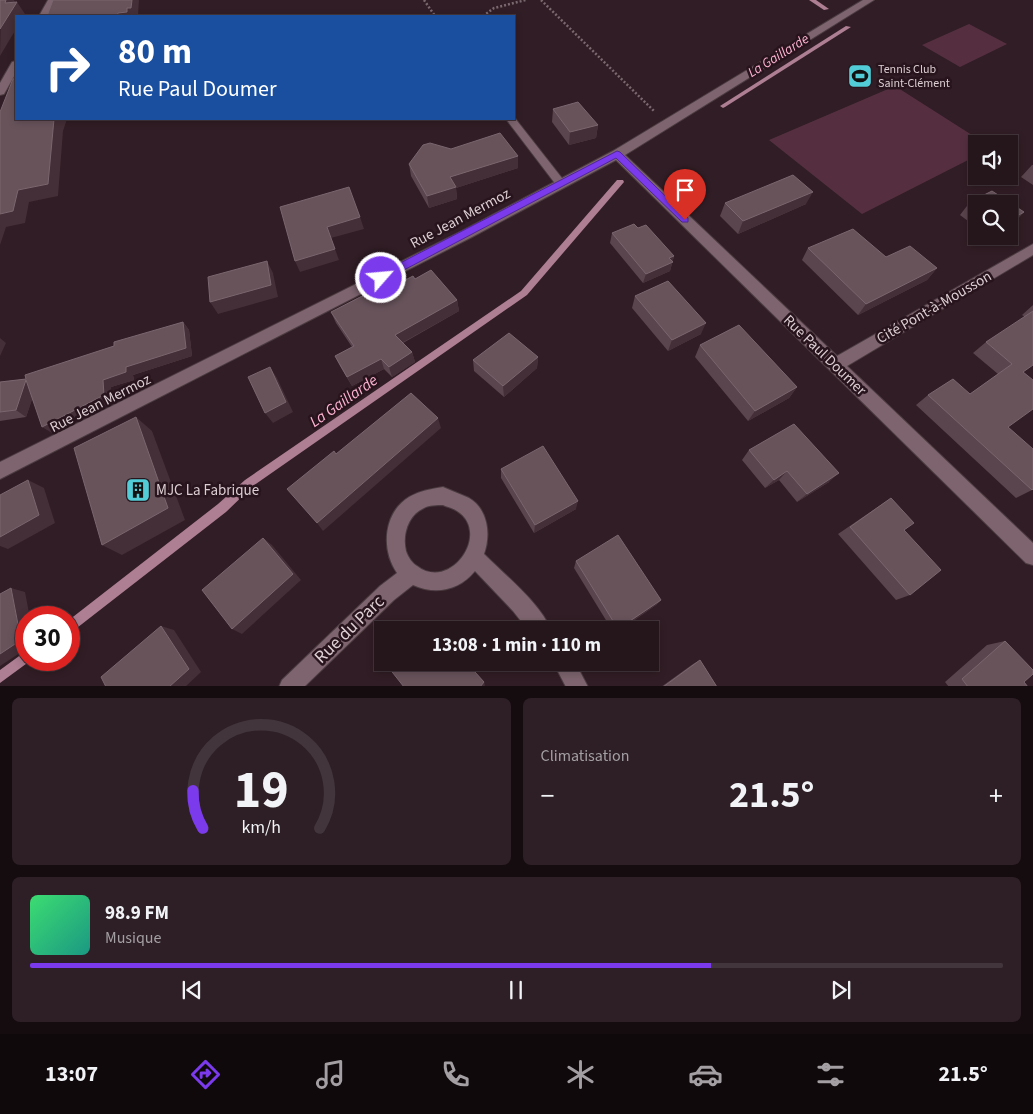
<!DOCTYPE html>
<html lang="fr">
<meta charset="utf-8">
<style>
:root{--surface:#25161c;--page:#2d1f25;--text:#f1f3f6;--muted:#a39fa3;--line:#42353b;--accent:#7c3aed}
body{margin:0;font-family:"Source Sans 3",sans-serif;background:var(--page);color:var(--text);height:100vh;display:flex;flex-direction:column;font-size:19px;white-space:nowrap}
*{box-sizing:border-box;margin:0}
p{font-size:16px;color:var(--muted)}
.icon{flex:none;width:28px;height:28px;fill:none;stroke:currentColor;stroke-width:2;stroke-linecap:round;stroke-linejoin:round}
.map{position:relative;height:686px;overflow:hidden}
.side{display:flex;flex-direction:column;gap:12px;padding:12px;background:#140c0f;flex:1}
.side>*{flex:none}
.hud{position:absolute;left:15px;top:15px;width:500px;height:105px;border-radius:0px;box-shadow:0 2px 8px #0003,0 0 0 1px var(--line);background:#1a4fa0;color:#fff;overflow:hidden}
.fabs{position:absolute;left:968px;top:135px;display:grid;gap:10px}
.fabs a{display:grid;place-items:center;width:50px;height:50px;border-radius:0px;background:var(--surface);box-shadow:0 2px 8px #0003,0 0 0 1px var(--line);font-size:25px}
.speed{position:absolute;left:15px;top:606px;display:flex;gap:10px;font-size:25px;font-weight:700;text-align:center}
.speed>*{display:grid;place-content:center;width:65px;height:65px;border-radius:50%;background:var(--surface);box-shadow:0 2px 8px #0003,0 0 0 1px var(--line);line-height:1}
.speed .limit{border:8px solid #d22;background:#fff;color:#111}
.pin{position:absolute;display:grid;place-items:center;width:42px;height:42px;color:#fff;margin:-51px -21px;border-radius:50% 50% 50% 0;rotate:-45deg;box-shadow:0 0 5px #0007}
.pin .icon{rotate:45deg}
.me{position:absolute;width:55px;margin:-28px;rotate:63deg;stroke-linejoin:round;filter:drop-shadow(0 0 4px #0008)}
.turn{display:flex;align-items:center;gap:18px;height:105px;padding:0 20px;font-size:22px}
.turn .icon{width:65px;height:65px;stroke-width:2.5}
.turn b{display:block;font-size:35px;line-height:42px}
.big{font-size:38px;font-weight:700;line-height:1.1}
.side .card{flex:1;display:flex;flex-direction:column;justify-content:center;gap:8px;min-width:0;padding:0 18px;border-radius:8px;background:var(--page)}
.side .dial{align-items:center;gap:0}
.dial svg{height:130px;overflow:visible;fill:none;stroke:var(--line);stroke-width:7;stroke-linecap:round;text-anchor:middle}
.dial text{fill:var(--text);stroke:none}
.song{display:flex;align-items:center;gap:15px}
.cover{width:60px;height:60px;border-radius:8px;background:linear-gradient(135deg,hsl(140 70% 55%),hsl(170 70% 35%))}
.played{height:5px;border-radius:2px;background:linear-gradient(90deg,var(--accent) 70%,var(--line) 70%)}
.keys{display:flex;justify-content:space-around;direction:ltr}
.heat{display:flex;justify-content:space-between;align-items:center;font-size:28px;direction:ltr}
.side .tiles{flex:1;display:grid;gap:12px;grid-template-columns:1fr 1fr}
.card:last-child{grid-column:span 2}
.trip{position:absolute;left:374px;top:621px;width:285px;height:50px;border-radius:0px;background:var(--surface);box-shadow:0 2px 8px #0003,0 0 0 1px var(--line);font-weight:700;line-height:50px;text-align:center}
.tabs{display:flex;height:80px;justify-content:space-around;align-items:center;background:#0f090b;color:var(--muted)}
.tabs .icon{width:35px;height:35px}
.tabs .active{color:var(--accent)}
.tabs b{font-size:22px;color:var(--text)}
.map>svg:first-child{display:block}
.green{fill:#552f40}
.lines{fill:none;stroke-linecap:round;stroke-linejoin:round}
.stream{fill:#ae7e93;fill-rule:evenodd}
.service-casing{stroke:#4b3b41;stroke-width:2}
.minor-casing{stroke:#4b3b41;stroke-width:2}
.secondary-casing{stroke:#4b3b41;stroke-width:2}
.path{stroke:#7a686f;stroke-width:2.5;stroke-dasharray:2 2;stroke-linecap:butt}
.service{fill:#7d646e;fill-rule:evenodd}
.minor{fill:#7d646e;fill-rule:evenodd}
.secondary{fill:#7d646e;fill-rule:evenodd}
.wall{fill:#5a444d}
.shaded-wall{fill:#442e37}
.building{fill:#68535b;stroke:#7a666e}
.route{fill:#7c3aed;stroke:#51269a}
.labels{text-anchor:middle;stroke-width:5;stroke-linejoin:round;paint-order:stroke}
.far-poi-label{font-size:12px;fill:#dcced3;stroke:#27141c;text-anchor:start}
.far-water-label{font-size:14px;font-style:italic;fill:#feb2d1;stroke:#27141c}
.street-label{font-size:15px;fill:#dcced3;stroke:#27141c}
.poi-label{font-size:15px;fill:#dcced3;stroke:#27141c;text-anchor:start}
.water-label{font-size:16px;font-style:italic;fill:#feb2d1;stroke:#27141c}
.near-street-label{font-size:18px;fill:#dcced3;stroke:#27141c}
</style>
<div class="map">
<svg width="1033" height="687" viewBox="0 0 1033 687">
<rect width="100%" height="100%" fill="#311d25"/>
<!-- green -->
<g class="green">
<polygon points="969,24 1007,44 960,67 922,45"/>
<polygon points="895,86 986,144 976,144 976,156 862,214 769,140"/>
</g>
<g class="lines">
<!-- stream -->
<g class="stream">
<polygon points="809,0 816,0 829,9 824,10"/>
<polygon points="846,26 851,27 725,107 723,108 720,106"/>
<polygon points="617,180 623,180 624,182 527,295 253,486 226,512 73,631 69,633 69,620 218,504 245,480 521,291"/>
<polygon points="26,651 26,660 31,660 30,661 0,683 0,670"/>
</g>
<defs>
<polygon id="service" points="514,117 565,182 566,184 565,186 557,186 506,119 514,119"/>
<g id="minor">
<polygon points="863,0 874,0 625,155 837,356 1033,244 1033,255 847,366 1033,543 1033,565 1026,563 616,160 472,237 0,479 0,462 462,231 613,151"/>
<path d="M443,487C451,491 461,494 469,498C488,509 491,535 484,554C505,575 540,603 551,630H528L513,611L475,571C459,591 435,595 413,585L394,600L304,687H279L282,680L380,586L397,573C381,550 383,513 409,497C419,491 431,489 443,487ZM443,505C447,507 453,508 457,511C492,533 450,592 417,566C412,563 408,557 406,551C402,535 408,515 424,508C429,505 437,505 443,505Z"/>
<polygon points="553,662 575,662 588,687 566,687"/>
</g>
<g id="secondary">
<polygon points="48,0 58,0 49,16 39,16"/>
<polygon points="16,61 16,73 4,94 0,95 0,83 12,62"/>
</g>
</defs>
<!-- service casing -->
<use href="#service" class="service-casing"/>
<!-- minor casing -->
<use href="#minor" class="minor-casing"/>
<!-- secondary casing -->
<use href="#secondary" class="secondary-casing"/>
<!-- path -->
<g class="path">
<polyline points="424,0 435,16"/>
<polyline points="541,0 654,111"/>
<polyline points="483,16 494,8 526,0"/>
</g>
<!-- service -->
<use href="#service" class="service"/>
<!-- minor -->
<use href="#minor" class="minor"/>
<!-- secondary -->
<use href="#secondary" class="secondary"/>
</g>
<!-- wall -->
<g class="wall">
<polygon points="553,109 598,125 596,138 569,145 552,122"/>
<polygon points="451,149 518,156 518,168 456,188 457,199 429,208 411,176 409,164"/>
<polygon points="1032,165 1033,165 1033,185 1021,177"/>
<polygon points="992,191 1024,212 1012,225 1009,226 1009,204 976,204 976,227 960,215 970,202"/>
<polygon points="725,203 806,204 738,234 720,216"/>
<polygon points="638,228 674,256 670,271 643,283 610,243 612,233"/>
<polygon points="808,248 937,268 927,280 858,315 802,260"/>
<polygon points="415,279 457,300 459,311 403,343 412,352 415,362 392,377 384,369 352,386 340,366 335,356 352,347 336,323 331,312 372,297"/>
<polygon points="635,296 701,334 668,351 632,308"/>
<polygon points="1033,305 1033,365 1023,372 1008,427 1032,490 1016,498 916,405 928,395 970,394 998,374 973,353 986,342 1025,317 1022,315"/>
<polygon points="183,322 189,330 192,356 133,375 134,380 111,387 112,402 52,433 32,399 26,417 0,421 0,382 26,379 114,346"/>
<polygon points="700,345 797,387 789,398 748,421 695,357"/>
<polygon points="538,357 537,368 504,397 474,371 473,360"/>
<polygon points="749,450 829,482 797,502 779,480 765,488 742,460"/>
<polygon points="501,469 576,509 534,533 501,478"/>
<polygon points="891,498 910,595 896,600 838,534"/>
<polygon points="576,561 661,600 656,605 620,630 612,630 574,568"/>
<polygon points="1005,641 1024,682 1028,687 949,687 945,682 987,645"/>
<polygon points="700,660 717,687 661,687 693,664"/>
</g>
<!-- shaded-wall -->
<g class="shaded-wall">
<polygon points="1,0 14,0 16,4 17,2 25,14 24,16 16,16 16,29 0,56"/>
<polygon points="132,0 139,0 138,16 117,16 118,13 127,8"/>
<polygon points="54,119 67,119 63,131 58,196 29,202 25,223 6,227 0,245 0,214 18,190"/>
<polygon points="598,125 596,138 569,145 570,132"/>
<polygon points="518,156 518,168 456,188 457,199 429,208 427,196 450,177"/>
<polygon points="813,192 806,204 738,234 743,221"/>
<polygon points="1024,212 1012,225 1009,226 1009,221"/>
<polygon points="360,217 364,229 331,238 339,260 300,272 295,261 327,227"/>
<polygon points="674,256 670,271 643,283 646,274 669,258"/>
<polygon points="267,261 273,273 278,297 218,314 210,302"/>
<polygon points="937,268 927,280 858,315 866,304"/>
<polygon points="457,300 459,311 398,345 395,335"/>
<polygon points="183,322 189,330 192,356 133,375 134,380 111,387 112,402 52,433 42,427 103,380 126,367"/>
<polygon points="706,323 701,334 668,351 672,340"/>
<polygon points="0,338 6,343 0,356"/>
<polygon points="412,352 415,362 392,377 389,367"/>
<polygon points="538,357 537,368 504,397 503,386"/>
<polygon points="381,359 384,369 352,386 347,377"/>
<polygon points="270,367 277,378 293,412 273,423 265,413"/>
<polygon points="26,380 36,388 26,417 16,410"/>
<polygon points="797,387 789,398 748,421 755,411"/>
<polygon points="136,417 152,431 185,520 122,555 102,545"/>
<polygon points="438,418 441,428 323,531 317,523"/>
<polygon points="787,471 779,480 765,488 774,480"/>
<polygon points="839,473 829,482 797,502 807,494"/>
<polygon points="28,480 44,488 55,523 8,549 0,546 0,537"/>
<polygon points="578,501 576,509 534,533 535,525"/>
<polygon points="263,538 272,545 301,580 242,634 232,629"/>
<polygon points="11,588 25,592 30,618 26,618 26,649 0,666 0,654"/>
<polygon points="661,600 656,605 620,630 618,630"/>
<polygon points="161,626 174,630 201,672 185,687 169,687"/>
<polygon points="484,682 485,685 484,687 480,687"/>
</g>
<!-- building -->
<g class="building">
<polygon points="0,0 6,0 5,3 17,2 0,29"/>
<polygon points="53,0 132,0 131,8 127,8 127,12 118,13 117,16 47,16"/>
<polygon points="16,78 16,119 54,119 48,184 18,190 13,211 0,214 0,112 13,79"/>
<polygon points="578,102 598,125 570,132 553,109"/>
<polygon points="500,133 518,156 450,177 456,187 427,196 409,164 423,145 430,143 451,149"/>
<polygon points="793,175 813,192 743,221 725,203"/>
<polygon points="349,187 360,217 327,227 335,249 295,261 280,207"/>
<polygon points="992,191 1024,212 1009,221 1009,204 976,204 976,206 970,202"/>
<polygon points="634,224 638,228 646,225 674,256 669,258 673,262 646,274 612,233"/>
<polygon points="853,229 886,257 910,246 937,268 866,304 808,248"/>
<polygon points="267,261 271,285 210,302 208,277"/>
<polygon points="431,270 457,300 395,335 412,352 389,367 381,359 347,377 335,356 354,346 331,312 368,293 372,297 413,276 415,279"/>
<polygon points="668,281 706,323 672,340 635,296"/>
<polygon points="1033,311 1033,365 1023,372 1033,380 1033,409 1008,427 1033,449 1033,489 1032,490 928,395 953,379 970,394 1012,364 986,342"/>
<polygon points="183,322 186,348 126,367 126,372 103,380 104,395 42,427 26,380 16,410 0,412 0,382 26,379 25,375 114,346 114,342"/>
<polygon points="739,325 797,387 755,411 700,345"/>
<polygon points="509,333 538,357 503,386 473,360"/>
<polygon points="270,367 286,402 265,413 248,377"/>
<polygon points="411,393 438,418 317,523 287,489 334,451 336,454"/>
<polygon points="136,417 168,508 102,545 74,448"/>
<polygon points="794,424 839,473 807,494 787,471 774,480 749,450"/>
<polygon points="543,446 578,501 535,525 501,469"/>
<polygon points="28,480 39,515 0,537 0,495"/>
<polygon points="891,498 914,523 904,530 941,570 910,595 850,527"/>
<polygon points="618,535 661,600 618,629 576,561"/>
<polygon points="263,538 293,574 232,629 202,590"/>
<polygon points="11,588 21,640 0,654 0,594"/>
<polygon points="430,624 436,630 424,630"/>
<polygon points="161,626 189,669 169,687 106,687 101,677"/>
<polygon points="1005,641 1033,670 1033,674 1024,682 1028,687 968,687 962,679"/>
<polygon points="700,660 717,687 663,687"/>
<polygon points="394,662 466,662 484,682 480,687 404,687 389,668"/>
</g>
<!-- route -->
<polygon class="route" points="617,151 620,152 688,218 688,222 682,222 616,158 385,280 381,282 376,278 377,275"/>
<!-- icons -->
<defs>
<symbol id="stadium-square" viewBox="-11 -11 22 22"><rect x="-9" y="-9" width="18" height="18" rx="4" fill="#52ccd6" stroke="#27141c"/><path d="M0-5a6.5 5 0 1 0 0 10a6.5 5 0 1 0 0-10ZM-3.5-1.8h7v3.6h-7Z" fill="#111"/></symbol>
<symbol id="building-square" viewBox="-11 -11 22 22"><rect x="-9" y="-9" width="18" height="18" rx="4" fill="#52ccd6" stroke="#27141c"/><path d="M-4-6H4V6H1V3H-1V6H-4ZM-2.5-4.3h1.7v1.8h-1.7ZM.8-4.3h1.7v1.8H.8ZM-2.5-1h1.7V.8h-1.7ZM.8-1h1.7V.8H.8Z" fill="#111"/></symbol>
</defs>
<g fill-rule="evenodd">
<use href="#stadium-square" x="846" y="62" width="28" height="28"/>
<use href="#building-square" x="124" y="476" width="28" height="28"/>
</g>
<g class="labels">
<!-- far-poi labels -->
<g class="far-poi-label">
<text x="878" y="73">Tennis Club<tspan x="878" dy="14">Saint-Clément</tspan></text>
</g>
<!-- far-water labels -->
<g class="far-water-label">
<text transform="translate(778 55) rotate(-32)" y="5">La Gaillarde</text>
</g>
<!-- street labels -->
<g class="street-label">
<text transform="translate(460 218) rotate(-28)" y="5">Rue Jean Mermoz</text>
<text transform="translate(934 307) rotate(-30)" y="5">Cité Pont-à-Mousson</text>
<text transform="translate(825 355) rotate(44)" y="5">Rue Paul Doumer</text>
<text transform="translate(100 403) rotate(-27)" y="5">Rue Jean Mermoz</text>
</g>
<!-- poi labels -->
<g class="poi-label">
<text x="156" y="495">MJC La Fabrique</text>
</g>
<!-- water labels -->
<g class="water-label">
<text transform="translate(343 400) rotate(-35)" y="6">La Gaillarde</text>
</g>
<!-- near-street labels -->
<g class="near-street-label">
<text transform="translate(349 629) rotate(-44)" y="6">Rue du Parc</text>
</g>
</g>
</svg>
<div class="fabs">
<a><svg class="icon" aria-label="sound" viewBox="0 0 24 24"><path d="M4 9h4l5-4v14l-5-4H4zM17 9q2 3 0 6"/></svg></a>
<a><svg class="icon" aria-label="search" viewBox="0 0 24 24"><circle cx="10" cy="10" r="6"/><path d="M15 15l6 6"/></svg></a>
</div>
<div class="speed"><div class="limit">30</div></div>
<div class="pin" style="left:685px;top:220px;background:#d93025"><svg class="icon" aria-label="arrive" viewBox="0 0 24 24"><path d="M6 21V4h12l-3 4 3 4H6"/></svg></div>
<svg class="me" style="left:381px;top:278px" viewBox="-20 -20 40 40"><circle r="17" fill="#7c3aed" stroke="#fff" stroke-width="3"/><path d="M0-11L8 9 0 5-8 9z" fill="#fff"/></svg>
<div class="trip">13:08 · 1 min · 110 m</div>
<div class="hud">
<div class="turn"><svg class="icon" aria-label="right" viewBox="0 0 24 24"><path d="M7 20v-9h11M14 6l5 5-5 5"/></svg><div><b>80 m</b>Rue Paul Doumer</div></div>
</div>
</div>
<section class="side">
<div class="tiles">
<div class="card dial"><svg viewBox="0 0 100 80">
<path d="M14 69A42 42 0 1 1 86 69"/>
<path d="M14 69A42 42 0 0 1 8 46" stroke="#7c3aed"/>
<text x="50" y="56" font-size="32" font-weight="700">19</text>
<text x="50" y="72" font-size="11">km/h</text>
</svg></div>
<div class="card"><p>Climatisation</p>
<div class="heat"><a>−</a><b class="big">21.5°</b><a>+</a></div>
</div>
<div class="card">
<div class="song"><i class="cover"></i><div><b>98.9 FM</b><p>Musique</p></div></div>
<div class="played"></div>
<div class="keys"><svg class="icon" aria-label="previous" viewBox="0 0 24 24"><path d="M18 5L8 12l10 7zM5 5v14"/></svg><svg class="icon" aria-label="pause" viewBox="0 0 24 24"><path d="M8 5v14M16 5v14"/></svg><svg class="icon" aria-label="next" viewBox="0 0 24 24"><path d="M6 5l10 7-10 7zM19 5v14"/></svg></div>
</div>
</div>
</section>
<nav class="tabs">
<b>13:07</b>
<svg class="icon active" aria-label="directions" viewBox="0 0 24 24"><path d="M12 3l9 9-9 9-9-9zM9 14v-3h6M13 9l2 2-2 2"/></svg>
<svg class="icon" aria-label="music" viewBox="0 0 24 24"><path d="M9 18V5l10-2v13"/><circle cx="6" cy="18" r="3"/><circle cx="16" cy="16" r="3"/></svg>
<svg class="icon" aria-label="phone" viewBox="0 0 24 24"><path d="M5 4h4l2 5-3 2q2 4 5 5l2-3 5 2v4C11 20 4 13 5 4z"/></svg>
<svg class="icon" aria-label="climate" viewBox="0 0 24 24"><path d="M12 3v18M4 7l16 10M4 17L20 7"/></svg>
<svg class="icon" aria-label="car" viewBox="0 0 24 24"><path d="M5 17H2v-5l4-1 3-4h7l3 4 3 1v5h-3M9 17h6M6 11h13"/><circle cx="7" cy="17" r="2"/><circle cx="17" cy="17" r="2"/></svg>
<svg class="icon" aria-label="filters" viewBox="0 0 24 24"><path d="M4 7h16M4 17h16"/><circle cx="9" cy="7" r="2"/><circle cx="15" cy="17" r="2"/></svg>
<b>21.5°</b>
</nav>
